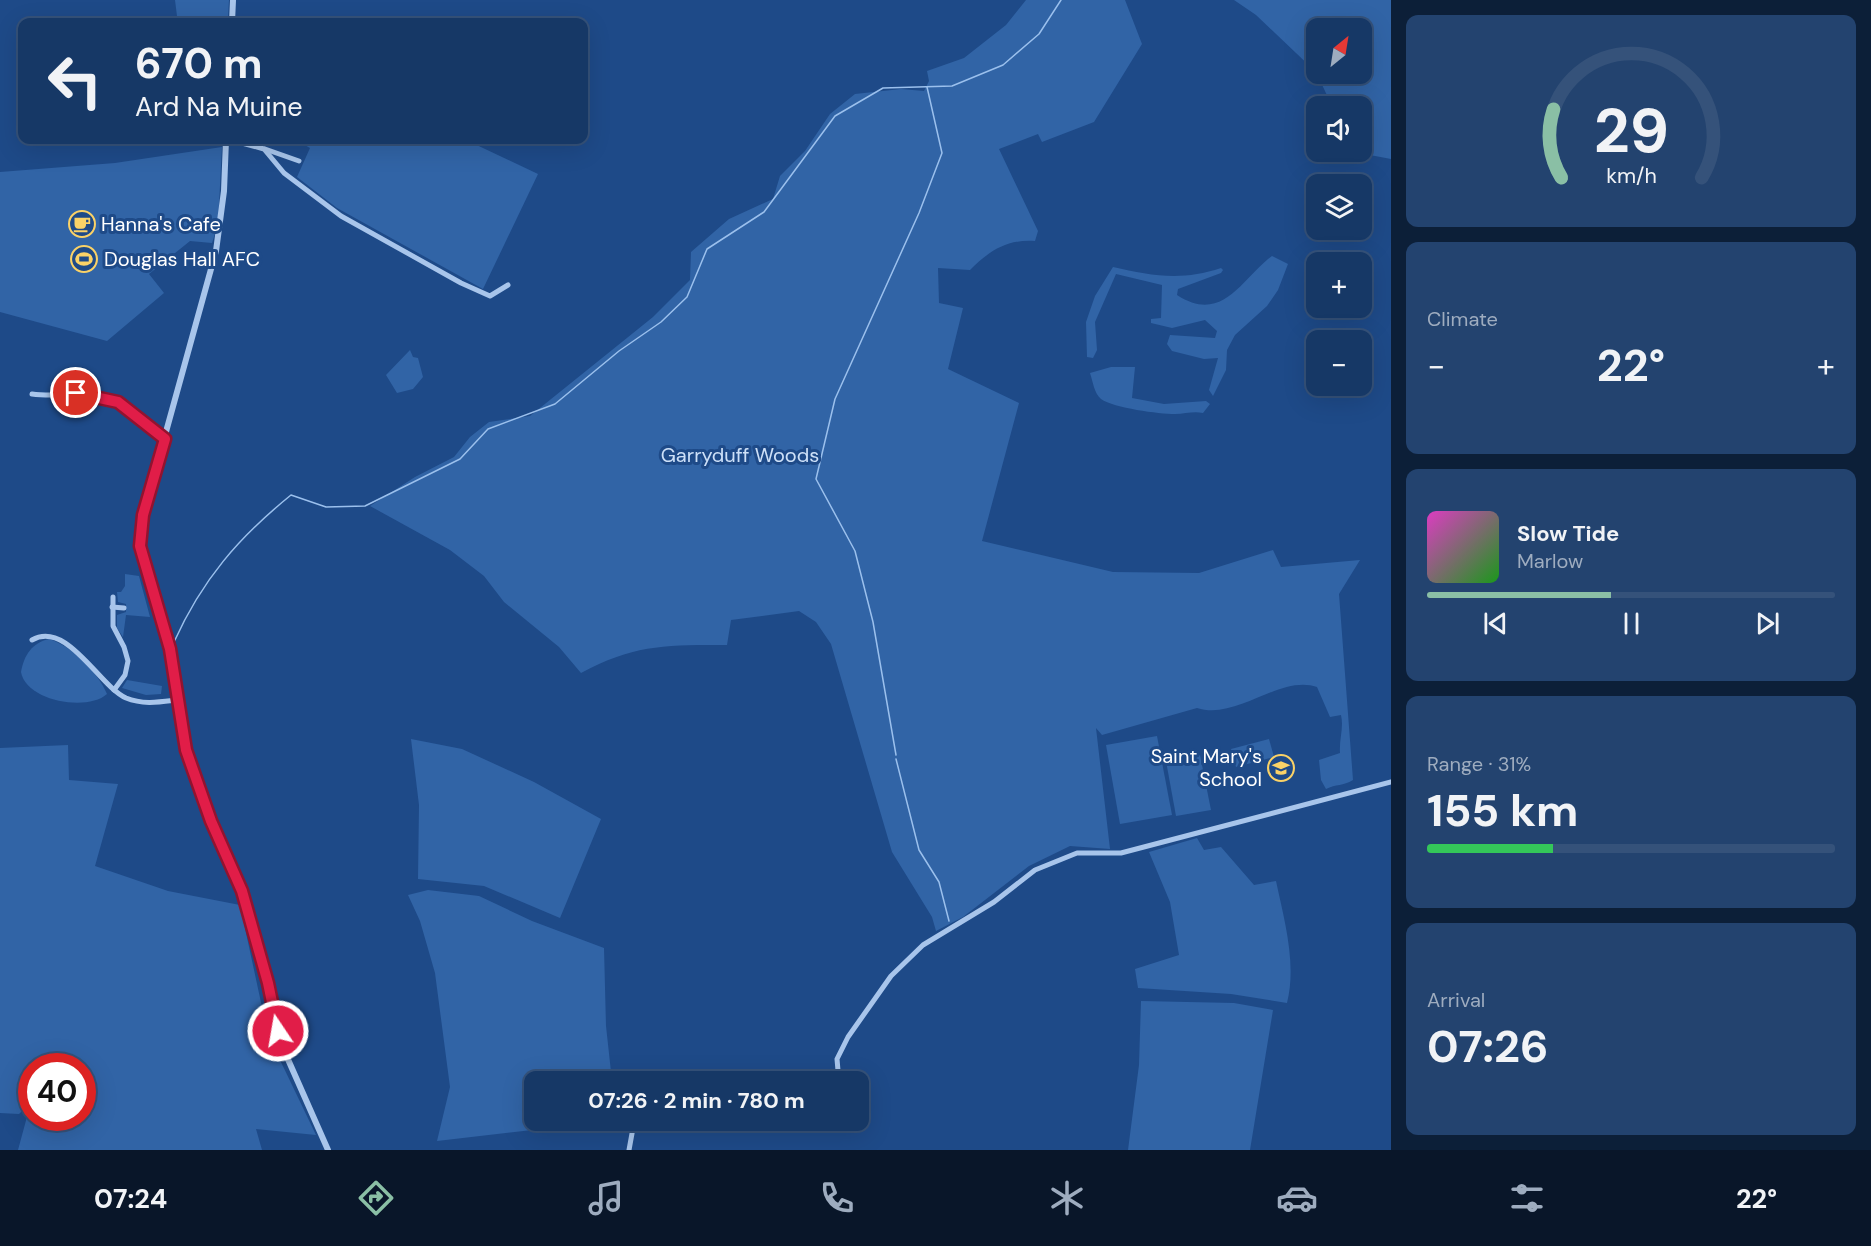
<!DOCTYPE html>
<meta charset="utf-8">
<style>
:root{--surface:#163866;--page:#23436f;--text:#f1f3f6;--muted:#9eacbf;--line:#35527a;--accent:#8abfa5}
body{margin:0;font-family:"DM Sans",sans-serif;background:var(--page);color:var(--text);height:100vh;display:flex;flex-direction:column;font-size:22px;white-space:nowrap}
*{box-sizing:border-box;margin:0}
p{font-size:20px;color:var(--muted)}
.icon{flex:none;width:33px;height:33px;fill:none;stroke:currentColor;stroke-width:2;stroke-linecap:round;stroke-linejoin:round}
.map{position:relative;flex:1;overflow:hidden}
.panel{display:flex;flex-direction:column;gap:15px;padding:15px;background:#0c1f38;width:480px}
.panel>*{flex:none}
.hud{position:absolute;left:18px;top:18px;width:570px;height:126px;border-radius:12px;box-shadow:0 6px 24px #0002,0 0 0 2px var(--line);background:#163866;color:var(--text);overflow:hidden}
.needle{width:39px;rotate:30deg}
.tools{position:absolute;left:1306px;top:18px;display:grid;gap:12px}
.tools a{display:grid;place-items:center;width:66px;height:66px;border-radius:12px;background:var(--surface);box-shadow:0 6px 24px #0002,0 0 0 2px var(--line);font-size:30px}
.speed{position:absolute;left:18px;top:1053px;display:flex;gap:12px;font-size:30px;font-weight:700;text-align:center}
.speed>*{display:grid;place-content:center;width:78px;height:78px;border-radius:50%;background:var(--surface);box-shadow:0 6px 24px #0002,0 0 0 2px var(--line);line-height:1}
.speed .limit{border:9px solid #d22;background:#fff;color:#111}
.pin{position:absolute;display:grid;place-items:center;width:51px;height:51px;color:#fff;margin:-26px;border:3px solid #fff;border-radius:50%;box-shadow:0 2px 6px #0007}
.me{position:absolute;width:66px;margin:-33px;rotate:348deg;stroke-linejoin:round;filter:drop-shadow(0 0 4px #0008)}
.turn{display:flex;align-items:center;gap:21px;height:126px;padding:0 18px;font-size:27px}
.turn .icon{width:78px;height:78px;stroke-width:2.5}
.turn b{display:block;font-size:42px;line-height:51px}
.big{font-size:45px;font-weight:700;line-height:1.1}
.panel .tile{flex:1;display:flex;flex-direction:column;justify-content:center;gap:9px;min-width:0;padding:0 21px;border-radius:12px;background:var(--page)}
.panel .dial{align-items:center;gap:0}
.dial svg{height:156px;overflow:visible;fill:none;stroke:var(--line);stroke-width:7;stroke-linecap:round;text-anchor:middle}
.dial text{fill:var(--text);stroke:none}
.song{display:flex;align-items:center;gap:18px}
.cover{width:72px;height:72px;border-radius:9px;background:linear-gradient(135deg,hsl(310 70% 55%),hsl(120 70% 35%))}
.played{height:6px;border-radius:3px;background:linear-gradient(90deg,var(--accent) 45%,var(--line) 45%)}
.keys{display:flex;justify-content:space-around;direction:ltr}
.heat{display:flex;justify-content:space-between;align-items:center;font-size:33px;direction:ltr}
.charge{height:9px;border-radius:4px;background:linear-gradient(90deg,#34c759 31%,var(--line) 0)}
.trip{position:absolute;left:524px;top:1071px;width:345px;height:60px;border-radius:12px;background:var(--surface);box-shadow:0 6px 24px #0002,0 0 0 2px var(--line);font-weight:700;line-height:60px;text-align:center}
.dock{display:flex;height:96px;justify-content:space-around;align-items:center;background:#091629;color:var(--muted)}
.dock .icon{width:42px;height:42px}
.dock .on{color:var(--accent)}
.dock b{font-size:27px;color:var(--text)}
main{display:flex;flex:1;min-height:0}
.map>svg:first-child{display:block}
.green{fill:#3164a6;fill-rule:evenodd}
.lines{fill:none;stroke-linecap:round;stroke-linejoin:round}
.stream{stroke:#9bc0ed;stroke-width:1.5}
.minor{stroke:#a8c5eb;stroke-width:5}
.tertiary{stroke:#a8c5eb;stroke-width:6}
.route-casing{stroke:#92132f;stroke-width:15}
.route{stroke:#e11d48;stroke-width:10}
.labels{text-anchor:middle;stroke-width:6;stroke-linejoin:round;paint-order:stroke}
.poi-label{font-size:20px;fill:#fff;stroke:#1e4a88;text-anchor:start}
.park-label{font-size:20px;fill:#cde0f8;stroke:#1e4a88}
</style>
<main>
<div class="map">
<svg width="1391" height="1150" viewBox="0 0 1391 1150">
<rect width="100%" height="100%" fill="#1e4a88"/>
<!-- green -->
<g class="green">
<polygon points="175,0 229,0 228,17 177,16"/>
<path d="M1026,0H1125L1142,44L1094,122L1042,142L1038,134L999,149L1038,231L1035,241C1007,239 989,251 970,270L938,268L939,303L963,308L948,369L1019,403L982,541L1113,572L1199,573L1273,550L1281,567L1360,560L1339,594L1353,780C1343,786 1336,784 1326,789L1321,780L1319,760L1340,753C1339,739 1344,728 1341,715L1330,717L1317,687C1280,674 1237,721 1197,708L1102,735L1096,728L1110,849L1070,846L1029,866L963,917L936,931L932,917L892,852L831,644L816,622L799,611L731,620L727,645C667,645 635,644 581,673L559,647L504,602L484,576L450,550L370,506L415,477L454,457L470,437L489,422L530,416L653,317L690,280L691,252L729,219L773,199L780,176L805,151L830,114L855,94L901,89L924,91L929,81L927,71L964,58L1006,25Z"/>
<path d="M1234,0H1391V159L1354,152H1362V131L1368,110C1358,107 1344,101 1332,106L1317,74H1362V28H1317V73L1256,15Z"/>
<polygon points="305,140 466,140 538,174 483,289 337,208 297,177 310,148 303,144"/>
<polygon points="222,147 218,224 212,243 190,241 149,274 164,293 107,341 0,312 0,172 115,163"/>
<path d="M1272,256L1288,264L1278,290L1267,306L1235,335L1227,350L1226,370L1213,396L1209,390L1218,358L1204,359L1172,351L1167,344L1170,335L1215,338L1217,331L1205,320L1172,328L1151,323V319L1161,318L1162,285L1116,274L1095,322L1097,350L1093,358L1087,357L1086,322L1095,296L1113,267C1151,276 1183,281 1221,268L1223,270L1221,273L1178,289L1177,295C1223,325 1242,278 1272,256Z"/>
<polygon points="410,350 413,357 418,358 423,377 413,389 397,393 386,375"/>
<path d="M1111,367H1135L1132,398L1164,404L1206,401L1210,404L1203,413C1193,411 1185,414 1175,414C1159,414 1114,408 1101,399C1094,393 1093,382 1090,373Z"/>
<polygon points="125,574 139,576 150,617 126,615 123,637 117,628 117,615 126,612 126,604 118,602 117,592 121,592 125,586"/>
<path d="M49,639C72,646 97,671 107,694C87,712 26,701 21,672C24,655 32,643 49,639Z"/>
<polygon points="127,680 162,686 161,694 146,695 122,688"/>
<polygon points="1157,736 1172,815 1120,824 1106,745"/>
<polygon points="411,739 462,749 534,782 601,819 560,918 484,886 418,879 419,805"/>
<polygon points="1269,739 1274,757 1236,767 1231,749"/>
<path d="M68,745L69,780L118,784L95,866L168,891L240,905L268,1035L316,1135L256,1129L262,1150H18L31,1102L19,1114L0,1113V748ZM32,1066H82V1118H32Z"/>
<polygon points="1200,755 1211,810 1176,816 1166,761"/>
<path d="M1197,838L1204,850L1221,847L1254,885L1276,881C1284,919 1297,964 1287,1003L1231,994L1138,988L1135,969L1179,955L1170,902L1149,852Z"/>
<polygon points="428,890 479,896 532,921 604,948 606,1026 612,1081 534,1082 534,1120 611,1121 437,1141 450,1087 435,973 420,921 408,895"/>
<polygon points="1141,1001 1234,1003 1273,1010 1250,1150 1128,1150 1139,1065"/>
</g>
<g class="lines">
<!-- stream -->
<g class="stream">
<path d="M174,642C202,580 238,538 291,495L326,507L365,506L460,459L488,429L555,404L619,351L661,322L687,297L707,249L764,212L835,116L883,88L952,86L1003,65L1039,34L1061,0"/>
<polyline points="896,755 873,622 855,551 816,479 835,399 919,213 942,153 927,87"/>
<polyline points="896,759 919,850 939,882 949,921"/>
</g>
<!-- minor -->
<g class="minor">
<polyline points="231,140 264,149 284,173 341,216 461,283 490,296 508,285"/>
<polyline points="265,149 299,161"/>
<path d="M32,394C61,398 93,388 120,404C137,414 147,429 165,439"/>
<polyline points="113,597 113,626 124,647 128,661 125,675 114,690"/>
<polyline points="112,607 124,608"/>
<path d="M32,640C67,620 99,686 126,698C143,705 160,702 177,700"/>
<polyline points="839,1082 837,1059 848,1037 891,976 923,945 994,902 1035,870 1077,853 1121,853 1391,782"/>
<polyline points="629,1150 633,1128 645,1120"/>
</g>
<!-- tertiary -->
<g class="tertiary">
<polyline points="232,22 233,0"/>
<polyline points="226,140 224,191 216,251 143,515 140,546 170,649 186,750 211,821 242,891 268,983 279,1039 328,1150"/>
</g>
</g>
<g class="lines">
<defs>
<polyline id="route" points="76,393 118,402 165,439 143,515 140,546 170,649 186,750 211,821 242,891 268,983 278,1031"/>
</defs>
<!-- route casing -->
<use href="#route" class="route-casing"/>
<!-- route -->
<use href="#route" class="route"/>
</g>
<!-- icons -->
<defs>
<symbol id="cafe-ring" viewBox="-11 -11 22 22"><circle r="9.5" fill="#1e4a88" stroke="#fad267" stroke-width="1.5"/><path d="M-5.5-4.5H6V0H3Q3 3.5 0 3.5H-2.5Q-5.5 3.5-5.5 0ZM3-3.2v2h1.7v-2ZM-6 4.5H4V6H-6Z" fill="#fad267"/></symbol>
<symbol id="stadium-ring" viewBox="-11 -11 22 22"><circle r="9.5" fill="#1e4a88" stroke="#fad267" stroke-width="1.5"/><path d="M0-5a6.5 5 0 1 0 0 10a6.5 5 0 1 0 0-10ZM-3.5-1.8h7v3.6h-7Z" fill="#fad267"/></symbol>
<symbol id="school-ring" viewBox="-11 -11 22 22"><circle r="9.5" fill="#1e4a88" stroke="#fad267" stroke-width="1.5"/><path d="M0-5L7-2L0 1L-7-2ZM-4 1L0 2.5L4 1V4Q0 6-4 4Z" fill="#fad267"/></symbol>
</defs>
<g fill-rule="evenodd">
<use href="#cafe-ring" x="67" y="209" width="30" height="30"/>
<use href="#stadium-ring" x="69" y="244" width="30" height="30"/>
<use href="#school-ring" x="1266" y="753" width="30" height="30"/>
</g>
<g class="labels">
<!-- poi labels -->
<g class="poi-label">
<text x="101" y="231">Hanna's Cafe</text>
<text x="104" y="266">Douglas Hall AFC</text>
<text x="1262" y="763" text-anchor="end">Saint Mary's<tspan x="1262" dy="23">School</tspan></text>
</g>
<!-- park labels -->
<g class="park-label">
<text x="740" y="462">Garryduff Woods</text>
</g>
</g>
</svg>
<div class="tools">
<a><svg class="needle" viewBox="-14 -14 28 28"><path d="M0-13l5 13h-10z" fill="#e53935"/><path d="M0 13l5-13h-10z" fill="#9eacbf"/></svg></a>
<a><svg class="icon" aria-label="sound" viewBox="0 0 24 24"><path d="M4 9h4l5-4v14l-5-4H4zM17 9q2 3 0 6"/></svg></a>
<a><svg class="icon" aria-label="layers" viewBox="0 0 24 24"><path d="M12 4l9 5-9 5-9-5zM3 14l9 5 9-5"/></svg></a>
<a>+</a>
<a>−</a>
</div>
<div class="speed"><div class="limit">40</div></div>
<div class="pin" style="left:76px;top:393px;background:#d93025"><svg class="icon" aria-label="arrive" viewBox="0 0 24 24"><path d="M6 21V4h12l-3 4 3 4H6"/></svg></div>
<svg class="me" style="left:278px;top:1031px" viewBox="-20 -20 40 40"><circle r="17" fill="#e11d48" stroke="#fff" stroke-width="3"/><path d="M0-11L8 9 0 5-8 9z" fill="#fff"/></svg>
<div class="trip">07:26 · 2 min · 780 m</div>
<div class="hud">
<div class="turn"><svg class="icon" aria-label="left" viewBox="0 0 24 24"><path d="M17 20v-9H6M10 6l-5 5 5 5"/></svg><div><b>670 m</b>Ard Na Muine</div></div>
</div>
</div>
<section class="panel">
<div class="tile dial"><svg viewBox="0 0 100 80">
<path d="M14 69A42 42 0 1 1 86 69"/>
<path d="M14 69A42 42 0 0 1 10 34" stroke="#8abfa5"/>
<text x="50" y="56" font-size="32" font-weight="700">29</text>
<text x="50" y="72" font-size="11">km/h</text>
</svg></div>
<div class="tile"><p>Climate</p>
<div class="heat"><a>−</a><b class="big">22°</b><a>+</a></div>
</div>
<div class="tile">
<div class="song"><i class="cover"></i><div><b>Slow Tide</b><p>Marlow</p></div></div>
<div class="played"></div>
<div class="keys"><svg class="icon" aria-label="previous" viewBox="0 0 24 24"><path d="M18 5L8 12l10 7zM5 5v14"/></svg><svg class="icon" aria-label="pause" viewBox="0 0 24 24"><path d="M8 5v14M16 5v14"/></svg><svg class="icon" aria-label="next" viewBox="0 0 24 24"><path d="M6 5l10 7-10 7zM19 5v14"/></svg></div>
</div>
<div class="tile"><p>Range · 31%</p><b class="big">155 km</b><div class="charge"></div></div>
<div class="tile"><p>Arrival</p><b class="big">07:26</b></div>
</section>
</main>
<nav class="dock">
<b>07:24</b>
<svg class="icon on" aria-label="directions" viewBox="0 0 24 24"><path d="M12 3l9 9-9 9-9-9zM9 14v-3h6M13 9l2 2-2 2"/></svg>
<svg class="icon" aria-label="music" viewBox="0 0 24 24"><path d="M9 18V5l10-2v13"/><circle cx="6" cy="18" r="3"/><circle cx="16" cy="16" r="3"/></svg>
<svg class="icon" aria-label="phone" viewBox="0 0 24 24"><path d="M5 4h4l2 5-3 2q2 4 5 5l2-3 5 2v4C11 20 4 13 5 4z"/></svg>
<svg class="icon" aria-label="climate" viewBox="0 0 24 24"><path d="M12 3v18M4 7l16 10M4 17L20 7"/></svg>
<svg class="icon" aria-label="car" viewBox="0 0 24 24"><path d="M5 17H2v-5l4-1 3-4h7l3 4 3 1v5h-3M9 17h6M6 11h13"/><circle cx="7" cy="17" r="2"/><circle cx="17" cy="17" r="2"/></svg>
<svg class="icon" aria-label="filters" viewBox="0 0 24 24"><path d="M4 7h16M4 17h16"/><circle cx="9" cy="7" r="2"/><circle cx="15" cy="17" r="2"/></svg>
<b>22°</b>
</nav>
